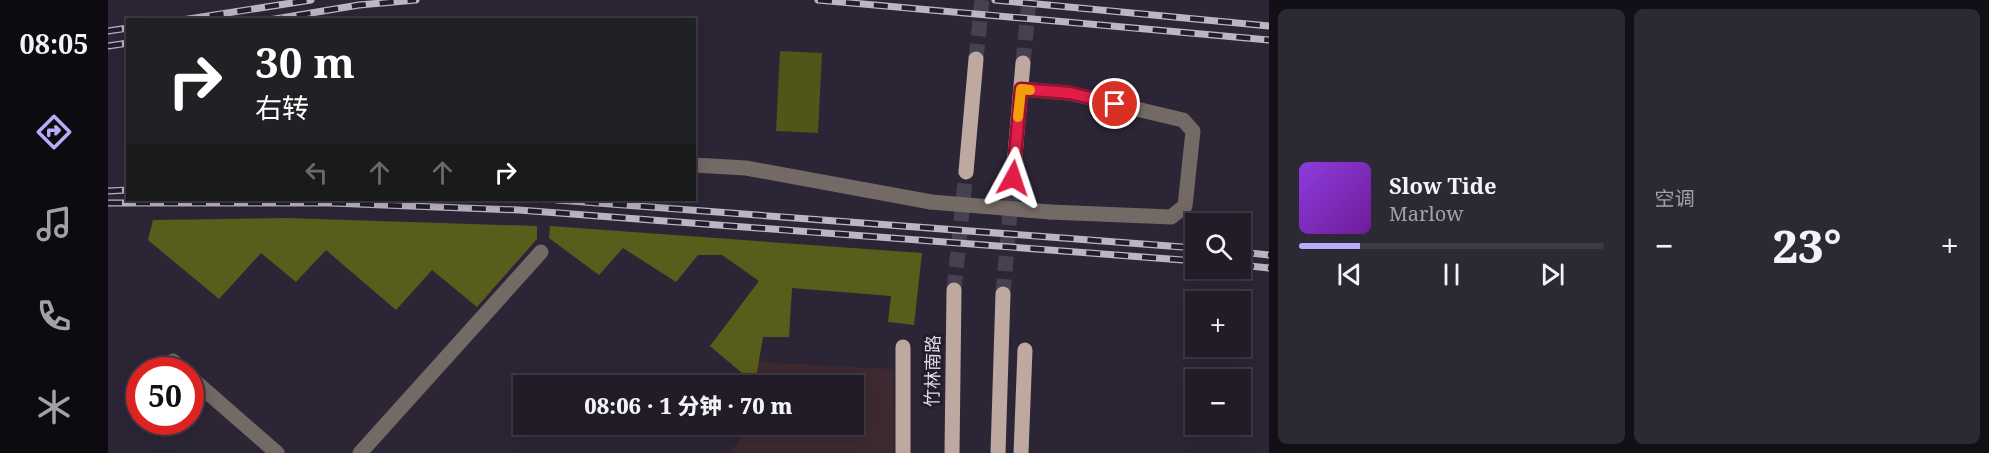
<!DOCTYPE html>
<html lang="zh">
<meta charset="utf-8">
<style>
:root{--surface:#211c28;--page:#2d2934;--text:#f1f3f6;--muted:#a2a1a8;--line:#3e3a45;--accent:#b9abf7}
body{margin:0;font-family:"Noto Serif","Noto Sans SC",serif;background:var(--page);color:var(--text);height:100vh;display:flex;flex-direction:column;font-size:22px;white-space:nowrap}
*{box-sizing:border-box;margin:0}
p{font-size:20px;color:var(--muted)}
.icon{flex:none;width:33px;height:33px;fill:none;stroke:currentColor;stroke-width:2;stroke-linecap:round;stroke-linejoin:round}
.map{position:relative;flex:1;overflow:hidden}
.sheet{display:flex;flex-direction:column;gap:9px;padding:9px;background:#120f16;width:720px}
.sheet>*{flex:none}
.guide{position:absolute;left:18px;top:18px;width:570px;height:183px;border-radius:0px;box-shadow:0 3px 15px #0003,0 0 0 2px var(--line);background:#202124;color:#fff;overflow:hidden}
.controls{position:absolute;left:1077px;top:213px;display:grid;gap:12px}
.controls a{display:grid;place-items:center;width:66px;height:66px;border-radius:0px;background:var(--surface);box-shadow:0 3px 15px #0003,0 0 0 2px var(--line);font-size:30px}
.speed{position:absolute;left:18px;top:357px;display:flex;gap:12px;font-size:30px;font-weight:700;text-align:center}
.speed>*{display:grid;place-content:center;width:78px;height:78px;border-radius:50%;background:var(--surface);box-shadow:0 3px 15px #0003,0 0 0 2px var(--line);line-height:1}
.speed .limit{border:9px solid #d22;background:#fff;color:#111}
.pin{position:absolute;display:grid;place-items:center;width:51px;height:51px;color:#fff;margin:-26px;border:3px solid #fff;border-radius:50%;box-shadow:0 2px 6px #0007}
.me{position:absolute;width:66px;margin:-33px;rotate:5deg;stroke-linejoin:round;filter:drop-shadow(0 0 4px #0008)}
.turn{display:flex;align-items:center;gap:21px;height:126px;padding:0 30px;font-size:27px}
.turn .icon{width:78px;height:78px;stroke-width:2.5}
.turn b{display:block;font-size:42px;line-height:51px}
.lanes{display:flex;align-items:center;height:57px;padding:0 30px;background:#0003;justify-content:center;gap:30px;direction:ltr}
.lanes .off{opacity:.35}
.big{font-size:45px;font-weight:800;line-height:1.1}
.sheet .card{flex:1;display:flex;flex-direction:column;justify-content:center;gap:9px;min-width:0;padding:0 21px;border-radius:9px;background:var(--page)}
.song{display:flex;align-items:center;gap:18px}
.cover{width:72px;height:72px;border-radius:9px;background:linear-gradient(135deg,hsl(270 70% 55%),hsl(280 70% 35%))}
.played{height:6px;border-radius:3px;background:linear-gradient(90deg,var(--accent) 20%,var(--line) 20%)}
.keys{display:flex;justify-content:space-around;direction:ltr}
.heat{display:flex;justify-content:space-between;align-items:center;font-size:33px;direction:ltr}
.sheet .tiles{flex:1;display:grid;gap:9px;grid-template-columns:repeat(2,1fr)}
.trip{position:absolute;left:405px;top:375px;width:351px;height:60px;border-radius:0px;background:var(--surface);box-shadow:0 3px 15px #0003,0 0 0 2px var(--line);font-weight:800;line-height:60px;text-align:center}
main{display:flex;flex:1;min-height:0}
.dock{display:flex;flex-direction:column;width:108px;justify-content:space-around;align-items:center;background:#0d0b10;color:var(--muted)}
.dock .icon{width:42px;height:42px}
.dock .active{color:var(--accent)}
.dock b{font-size:27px;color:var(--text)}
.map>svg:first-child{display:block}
.commercial{fill:#3d2a30}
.green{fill:#505519}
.forest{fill:#585d1c}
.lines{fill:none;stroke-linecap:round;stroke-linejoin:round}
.major-tunnel{stroke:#474050;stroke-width:15;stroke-dasharray:15 8;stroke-linecap:butt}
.minor{stroke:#736965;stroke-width:15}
.major{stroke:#bda9a0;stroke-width:15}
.rail-casing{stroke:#bbb6c3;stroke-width:7}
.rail{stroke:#221c2c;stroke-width:4.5;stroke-dasharray:14;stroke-linecap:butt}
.minor-bridge{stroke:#736965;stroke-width:15}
.route-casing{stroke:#92132f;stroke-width:15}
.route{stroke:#e11d48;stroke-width:10}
.slow{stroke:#f59e0b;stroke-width:10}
.labels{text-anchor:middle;stroke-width:6;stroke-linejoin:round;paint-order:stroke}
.street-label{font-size:18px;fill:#dfdbe6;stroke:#221c2c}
</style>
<main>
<nav class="dock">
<b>08:05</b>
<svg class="icon active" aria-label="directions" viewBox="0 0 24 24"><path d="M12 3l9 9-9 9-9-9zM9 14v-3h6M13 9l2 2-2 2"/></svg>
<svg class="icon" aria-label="music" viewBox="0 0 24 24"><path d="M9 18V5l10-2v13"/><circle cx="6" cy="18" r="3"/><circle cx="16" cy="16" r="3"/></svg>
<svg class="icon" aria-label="phone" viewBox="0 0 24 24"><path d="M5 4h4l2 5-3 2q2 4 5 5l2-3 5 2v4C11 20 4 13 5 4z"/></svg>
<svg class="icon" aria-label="climate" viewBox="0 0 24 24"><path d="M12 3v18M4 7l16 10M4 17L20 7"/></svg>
</nav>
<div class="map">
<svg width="1161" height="453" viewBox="0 0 1161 453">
<rect width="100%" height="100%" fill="#2c2536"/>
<!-- commercial -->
<polygon class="commercial" points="651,362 785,369 786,453 623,453 642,425 746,424 746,386 648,385 647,384"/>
<!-- green -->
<polygon class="green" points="672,51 714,53 710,133 668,131"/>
<!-- forest -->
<g class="forest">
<polygon points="178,218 429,226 429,239 369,307 324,270 288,310 218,250 188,282 153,253 111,299 40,240 45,220"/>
<polygon points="442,226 814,253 806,325 780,322 783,296 684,288 681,337 655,337 647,384 602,346 651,281 614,255 590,255 568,282 515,248 491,275 441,238"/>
</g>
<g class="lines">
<!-- major-tunnel -->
<g class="major-tunnel">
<polyline points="868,59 874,0"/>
<polyline points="915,63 921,0"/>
<polyline points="846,290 858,172"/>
<polyline points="895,294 905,178"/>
</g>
<!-- minor -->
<g class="minor">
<polyline points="913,89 961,93 1075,120 1085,131 1077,206 1063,217 942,212"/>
<polyline points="586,165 638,168 823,202"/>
<polyline points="65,361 75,370"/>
<polyline points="82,377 169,453"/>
<polyline points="252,453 433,252"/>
</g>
<!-- major -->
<g class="major">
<polyline points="858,172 868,59"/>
<polyline points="905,178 915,63"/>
<polyline points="795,453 795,347"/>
<polyline points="844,453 846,290"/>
<polyline points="890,453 895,294"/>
<polyline points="913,453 917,350"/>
</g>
<defs>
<g id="rail">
<polyline points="710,0 1161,40"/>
<polyline points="887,0 1161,26"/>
<polyline points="74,20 203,0"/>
<polyline points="161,20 251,5 308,0"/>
<polyline points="0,31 20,28"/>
<polyline points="0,46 20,43"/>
<polyline points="0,191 20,190"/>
<polyline points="449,200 1088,248"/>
<polyline points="0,203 222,203 411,210 1088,261"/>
<polyline points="1132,252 1161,255"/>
<polyline points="1132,265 1161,268"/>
</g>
</defs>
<!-- rail casing -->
<use href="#rail" class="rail-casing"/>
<!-- rail -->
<use href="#rail" class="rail"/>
<!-- minor-bridge -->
<polyline class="minor-bridge" points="823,202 942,212"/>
</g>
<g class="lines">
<defs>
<polyline id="route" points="905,178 913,89 962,93 1007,104"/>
</defs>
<!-- route casing -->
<use href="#route" class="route-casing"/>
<!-- route -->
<use href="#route" class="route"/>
<!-- slow -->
<polyline class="slow" points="910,117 913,89 922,90"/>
</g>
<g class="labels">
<!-- street labels -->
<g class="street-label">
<text transform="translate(825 371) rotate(-89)" y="6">竹林南路</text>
</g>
</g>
</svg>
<div class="controls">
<a><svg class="icon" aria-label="search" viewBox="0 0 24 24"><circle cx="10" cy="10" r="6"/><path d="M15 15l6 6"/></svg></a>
<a>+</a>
<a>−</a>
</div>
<div class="speed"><div class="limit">50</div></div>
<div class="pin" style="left:1007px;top:104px;background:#d93025"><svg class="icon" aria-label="arrive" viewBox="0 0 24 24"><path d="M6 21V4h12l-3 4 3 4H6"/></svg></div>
<svg class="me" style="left:905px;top:178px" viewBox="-20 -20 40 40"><path d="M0-17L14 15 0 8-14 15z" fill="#e11d48" stroke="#fff" stroke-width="4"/></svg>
<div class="trip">08:06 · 1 分钟 · 70 m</div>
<div class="guide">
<div class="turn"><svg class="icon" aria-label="right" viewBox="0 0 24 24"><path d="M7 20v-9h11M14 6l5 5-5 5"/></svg><div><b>30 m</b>右转</div></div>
<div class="lanes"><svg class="icon off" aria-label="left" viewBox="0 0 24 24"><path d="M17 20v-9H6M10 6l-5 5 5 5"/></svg><svg class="icon off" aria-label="ahead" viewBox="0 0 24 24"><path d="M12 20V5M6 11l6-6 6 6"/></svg><svg class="icon off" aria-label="ahead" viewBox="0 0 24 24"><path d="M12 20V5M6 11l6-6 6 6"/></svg><svg class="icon" aria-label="right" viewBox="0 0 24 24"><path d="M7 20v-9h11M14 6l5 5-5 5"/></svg></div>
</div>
</div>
<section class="sheet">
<div class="tiles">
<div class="card">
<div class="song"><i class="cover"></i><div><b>Slow Tide</b><p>Marlow</p></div></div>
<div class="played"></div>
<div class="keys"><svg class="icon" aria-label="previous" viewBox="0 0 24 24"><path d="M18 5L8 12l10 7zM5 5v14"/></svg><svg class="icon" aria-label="pause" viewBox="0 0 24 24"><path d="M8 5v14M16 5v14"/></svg><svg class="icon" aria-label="next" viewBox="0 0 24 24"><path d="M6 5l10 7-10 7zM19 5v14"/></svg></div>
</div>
<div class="card"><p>空调</p>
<div class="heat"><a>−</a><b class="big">23°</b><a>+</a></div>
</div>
</div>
</section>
</main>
